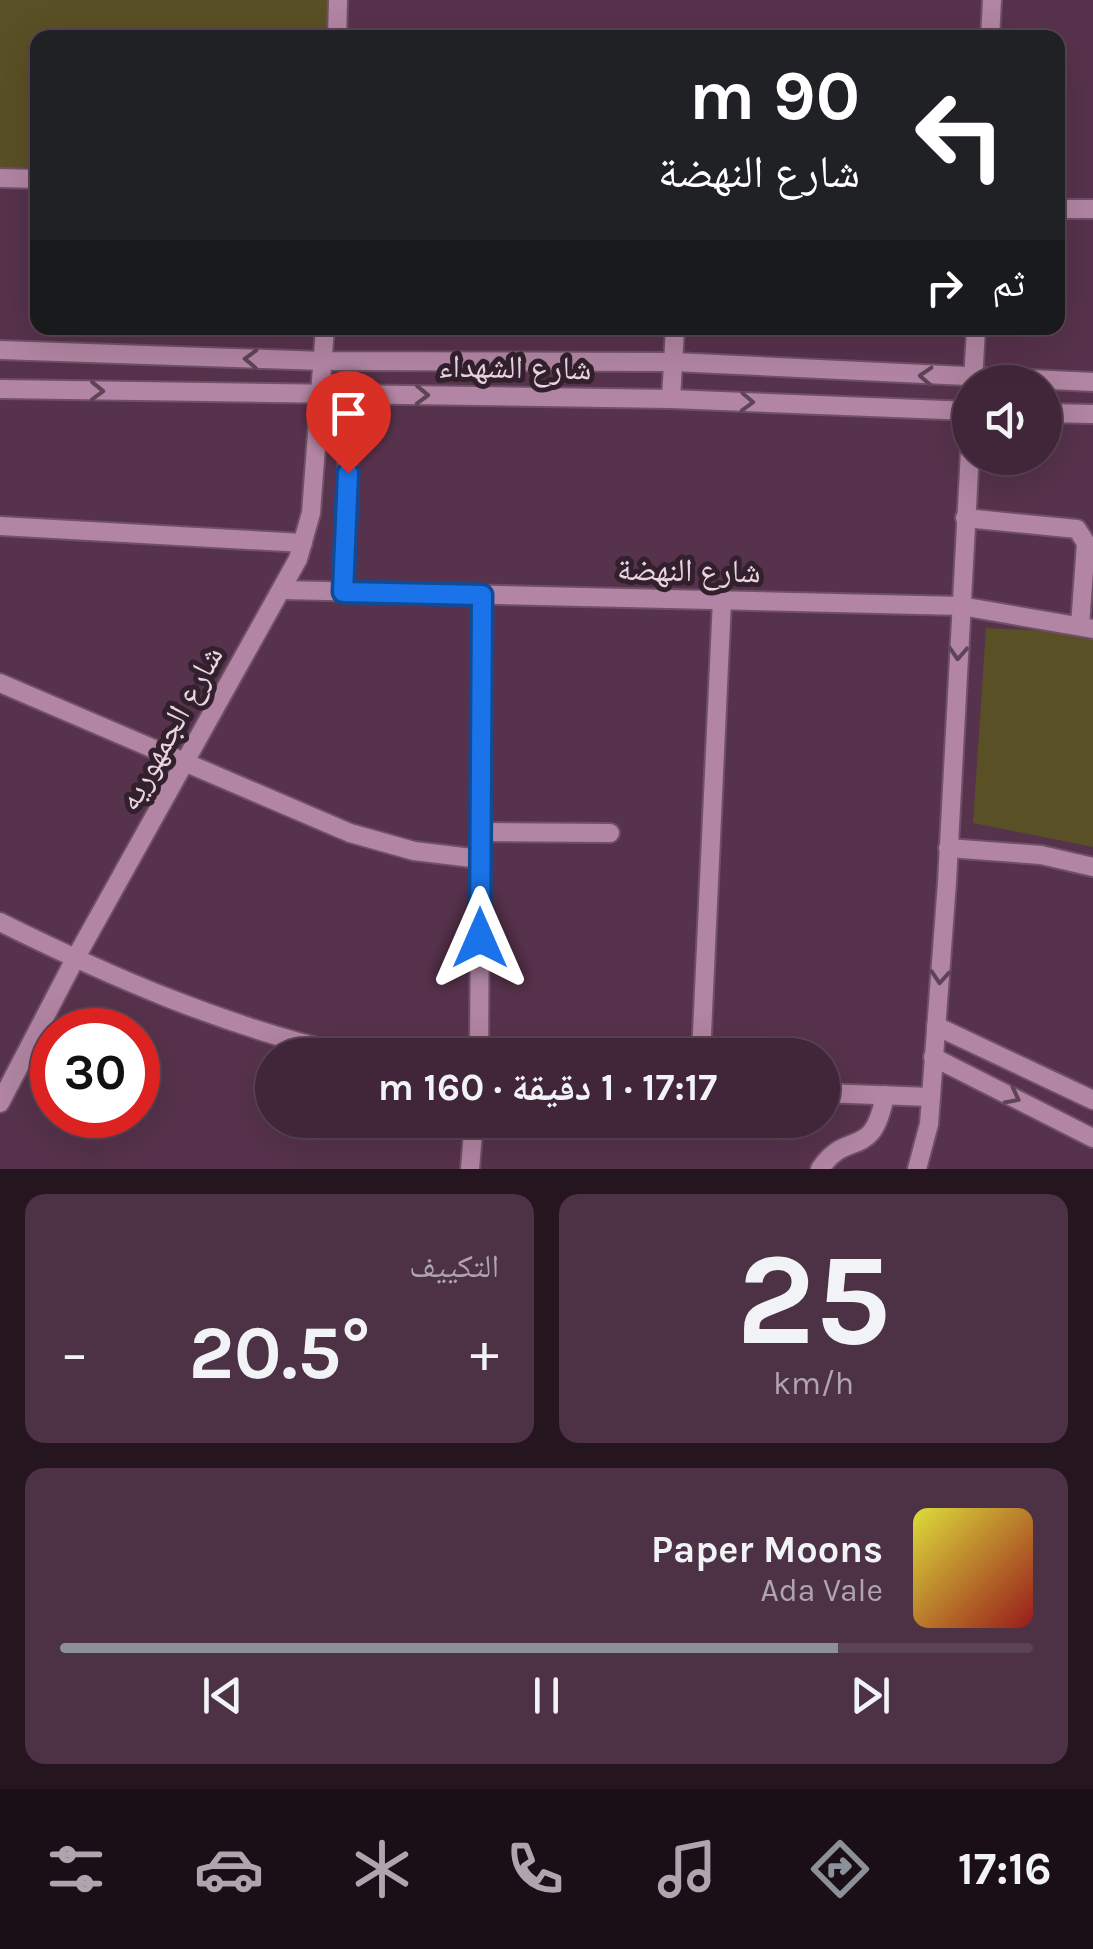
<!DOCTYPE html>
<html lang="ar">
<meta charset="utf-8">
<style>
:root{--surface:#412639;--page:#4c3244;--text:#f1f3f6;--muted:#aea5ae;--line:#5a4353;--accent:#8c9099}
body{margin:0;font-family:Karla,"Noto Naskh Arabic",sans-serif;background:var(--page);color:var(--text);direction:rtl;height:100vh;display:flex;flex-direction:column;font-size:38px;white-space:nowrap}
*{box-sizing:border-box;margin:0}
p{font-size:32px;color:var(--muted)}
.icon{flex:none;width:55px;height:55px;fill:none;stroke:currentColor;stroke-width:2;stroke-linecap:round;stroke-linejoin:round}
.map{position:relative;height:1169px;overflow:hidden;direction:ltr}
.panel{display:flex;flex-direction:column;gap:25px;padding:25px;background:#24151f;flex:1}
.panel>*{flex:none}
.banner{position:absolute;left:30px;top:30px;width:1035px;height:305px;border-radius:20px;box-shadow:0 10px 40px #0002,0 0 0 2px var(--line);direction:rtl;background:#202124;color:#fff;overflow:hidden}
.buttons{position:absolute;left:952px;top:365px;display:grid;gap:20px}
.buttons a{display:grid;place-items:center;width:110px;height:110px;border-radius:50%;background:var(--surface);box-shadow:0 10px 40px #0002,0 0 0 2px var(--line);font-size:50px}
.speed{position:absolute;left:30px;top:1008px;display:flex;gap:20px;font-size:50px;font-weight:700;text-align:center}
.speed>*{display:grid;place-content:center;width:130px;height:130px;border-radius:50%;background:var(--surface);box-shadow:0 10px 40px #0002,0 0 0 2px var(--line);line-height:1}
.speed .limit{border:15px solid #d22;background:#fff;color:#111}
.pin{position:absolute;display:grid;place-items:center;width:85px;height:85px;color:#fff;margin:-102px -42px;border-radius:50% 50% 50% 0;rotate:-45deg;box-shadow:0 0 10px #0007}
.pin .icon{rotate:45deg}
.me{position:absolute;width:110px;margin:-55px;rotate:0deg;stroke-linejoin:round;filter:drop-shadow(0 0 8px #0008)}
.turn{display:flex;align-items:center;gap:35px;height:210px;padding:0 40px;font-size:45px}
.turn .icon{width:130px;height:130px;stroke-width:2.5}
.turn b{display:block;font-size:70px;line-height:85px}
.then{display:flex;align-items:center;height:95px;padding:0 40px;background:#0003;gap:20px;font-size:38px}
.big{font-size:75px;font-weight:700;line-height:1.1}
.panel .card{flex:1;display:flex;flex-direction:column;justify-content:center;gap:15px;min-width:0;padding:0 35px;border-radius:20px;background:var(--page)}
.panel .dial{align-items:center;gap:0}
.dial b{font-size:130px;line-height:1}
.song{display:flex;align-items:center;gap:30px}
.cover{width:120px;height:120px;border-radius:15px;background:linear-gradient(135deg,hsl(60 70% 55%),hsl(0 70% 35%))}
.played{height:10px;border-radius:5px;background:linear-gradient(90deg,var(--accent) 80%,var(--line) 80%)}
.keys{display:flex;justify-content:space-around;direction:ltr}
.heat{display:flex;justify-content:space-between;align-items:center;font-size:55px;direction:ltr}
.panel .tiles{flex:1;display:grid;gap:25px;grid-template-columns:1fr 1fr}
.card:last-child{grid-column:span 2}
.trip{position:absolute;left:255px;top:1038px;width:585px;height:100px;border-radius:50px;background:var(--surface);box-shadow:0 10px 40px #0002,0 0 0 2px var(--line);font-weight:700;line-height:100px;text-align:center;direction:rtl}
.tab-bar{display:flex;height:160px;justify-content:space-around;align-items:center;background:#1a0f17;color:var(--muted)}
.tab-bar .icon{width:70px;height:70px}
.tab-bar .on{color:var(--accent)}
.tab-bar b{font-size:45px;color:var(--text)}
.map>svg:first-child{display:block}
.green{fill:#595025}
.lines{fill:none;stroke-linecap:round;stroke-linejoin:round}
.minor-casing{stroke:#705067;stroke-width:22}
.minor{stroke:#b185a3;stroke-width:18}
.oneway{stroke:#5e4456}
.route-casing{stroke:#114b97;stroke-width:25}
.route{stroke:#1a73e8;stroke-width:18}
.labels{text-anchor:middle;stroke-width:10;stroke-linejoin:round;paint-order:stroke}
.street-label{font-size:32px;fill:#ead3e2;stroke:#32212d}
</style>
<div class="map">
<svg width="1093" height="1169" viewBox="0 0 1093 1169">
<rect width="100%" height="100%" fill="#57324c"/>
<!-- green -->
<g class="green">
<polygon points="0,0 338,0 336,37 38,38 37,178 0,177"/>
<polygon points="986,628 1054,631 1093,638 1093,847 973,823"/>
</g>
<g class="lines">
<defs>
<g id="minor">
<polyline points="337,38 338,0"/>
<polyline points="990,38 992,0"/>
<polyline points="0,178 38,179"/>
<polyline points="1058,209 1093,209"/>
<polyline points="0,350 324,361 674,362 1093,382"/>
<polyline points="973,382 976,328"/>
<polyline points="0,389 671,399 970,411"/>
<polyline points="671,399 675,328"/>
<polyline points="1045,413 1093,414"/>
<polyline points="965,518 1077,529 1086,543 1080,626"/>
<polyline points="0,526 303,543"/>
<polyline points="283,590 961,606 1093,629"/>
<polyline points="343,592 350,394"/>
<polyline points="0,683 350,833 414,851 480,859"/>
<polyline points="481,832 610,833"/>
<polyline points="948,848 1041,855 1093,867"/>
<path d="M0,922C113,978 226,1027 350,1055"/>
<polyline points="936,1026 1093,1100"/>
<polyline points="479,1055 482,595"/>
<polyline points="701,1055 722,600"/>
<polyline points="933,1057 1093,1138"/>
<polyline points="822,1093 931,1097"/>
<polyline points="0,1103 75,959 298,559 311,513 325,328"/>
<polyline points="470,1169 474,1120"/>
<path d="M820,1169C848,1127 872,1163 885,1095"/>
<polyline points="917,1169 929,1124 931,1097 947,882 970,451"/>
</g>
</defs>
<!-- minor casing -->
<use href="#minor" class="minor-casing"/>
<!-- minor -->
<use href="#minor" class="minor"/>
</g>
<!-- one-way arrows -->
<defs><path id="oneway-chevron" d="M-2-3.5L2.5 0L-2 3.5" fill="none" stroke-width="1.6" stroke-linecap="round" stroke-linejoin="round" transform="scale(2.5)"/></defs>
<g class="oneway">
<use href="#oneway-chevron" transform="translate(251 359) rotate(-178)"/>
<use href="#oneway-chevron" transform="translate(926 376) rotate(-177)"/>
<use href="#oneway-chevron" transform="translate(97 391) rotate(1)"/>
<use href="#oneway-chevron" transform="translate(422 395) rotate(1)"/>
<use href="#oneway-chevron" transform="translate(747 402) rotate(2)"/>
<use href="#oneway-chevron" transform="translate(958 653) rotate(93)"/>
<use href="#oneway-chevron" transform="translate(940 977) rotate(94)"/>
<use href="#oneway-chevron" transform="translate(1013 1097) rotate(27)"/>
</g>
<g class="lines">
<defs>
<polyline id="route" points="348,473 343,592 482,595 480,938"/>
</defs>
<!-- route casing -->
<use href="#route" class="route-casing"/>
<!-- route -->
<use href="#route" class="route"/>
</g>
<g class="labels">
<!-- street labels -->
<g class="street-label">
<text transform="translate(515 367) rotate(1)" y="11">شارع الشهداء</text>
<text transform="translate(689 570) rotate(1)" y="11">شارع النهضة</text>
<text transform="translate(170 728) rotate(-61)" y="11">شارع الجمهوريه</text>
</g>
</g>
</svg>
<div class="buttons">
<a><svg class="icon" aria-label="sound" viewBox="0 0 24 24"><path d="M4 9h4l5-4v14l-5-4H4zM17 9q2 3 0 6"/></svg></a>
</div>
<div class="speed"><div class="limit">30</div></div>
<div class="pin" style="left:348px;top:473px;background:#d93025"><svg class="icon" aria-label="arrive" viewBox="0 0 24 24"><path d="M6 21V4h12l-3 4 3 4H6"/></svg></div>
<svg class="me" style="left:480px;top:938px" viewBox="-20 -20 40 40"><path d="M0-17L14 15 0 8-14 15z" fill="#1a73e8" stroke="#fff" stroke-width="4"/></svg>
<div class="trip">17:17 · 1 دقيقة · 160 m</div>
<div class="banner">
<div class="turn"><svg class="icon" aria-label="left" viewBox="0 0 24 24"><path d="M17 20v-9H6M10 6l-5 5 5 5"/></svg><div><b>90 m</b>شارع النهضة</div></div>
<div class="then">ثم<svg class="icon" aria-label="right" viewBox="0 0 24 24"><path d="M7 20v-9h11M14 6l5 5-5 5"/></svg></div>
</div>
</div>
<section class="panel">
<div class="tiles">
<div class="card dial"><b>25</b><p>km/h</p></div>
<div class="card"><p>التكييف</p>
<div class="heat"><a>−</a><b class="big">20.5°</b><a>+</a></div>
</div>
<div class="card">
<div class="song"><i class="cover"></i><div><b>Paper Moons</b><p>Ada Vale</p></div></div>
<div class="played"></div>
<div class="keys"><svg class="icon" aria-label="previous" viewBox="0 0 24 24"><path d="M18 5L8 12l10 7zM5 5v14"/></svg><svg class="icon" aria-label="pause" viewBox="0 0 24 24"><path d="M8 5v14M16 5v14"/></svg><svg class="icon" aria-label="next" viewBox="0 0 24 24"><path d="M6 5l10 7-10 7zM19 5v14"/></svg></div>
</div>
</div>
</section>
<nav class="tab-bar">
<b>17:16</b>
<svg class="icon on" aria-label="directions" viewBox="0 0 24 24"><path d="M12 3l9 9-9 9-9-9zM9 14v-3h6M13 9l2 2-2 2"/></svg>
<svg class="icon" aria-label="music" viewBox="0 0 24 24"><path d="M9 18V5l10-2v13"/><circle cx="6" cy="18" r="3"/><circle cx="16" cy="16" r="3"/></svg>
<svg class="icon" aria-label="phone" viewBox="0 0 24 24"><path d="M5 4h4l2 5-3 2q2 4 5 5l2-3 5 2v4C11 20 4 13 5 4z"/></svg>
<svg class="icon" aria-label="climate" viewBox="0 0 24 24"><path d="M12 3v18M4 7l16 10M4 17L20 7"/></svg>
<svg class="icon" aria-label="car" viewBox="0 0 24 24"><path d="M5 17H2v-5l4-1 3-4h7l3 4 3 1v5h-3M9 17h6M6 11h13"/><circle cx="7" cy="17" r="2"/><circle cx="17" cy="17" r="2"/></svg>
<svg class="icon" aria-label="filters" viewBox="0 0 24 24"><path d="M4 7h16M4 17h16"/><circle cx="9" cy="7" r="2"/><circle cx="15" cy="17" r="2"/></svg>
</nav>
